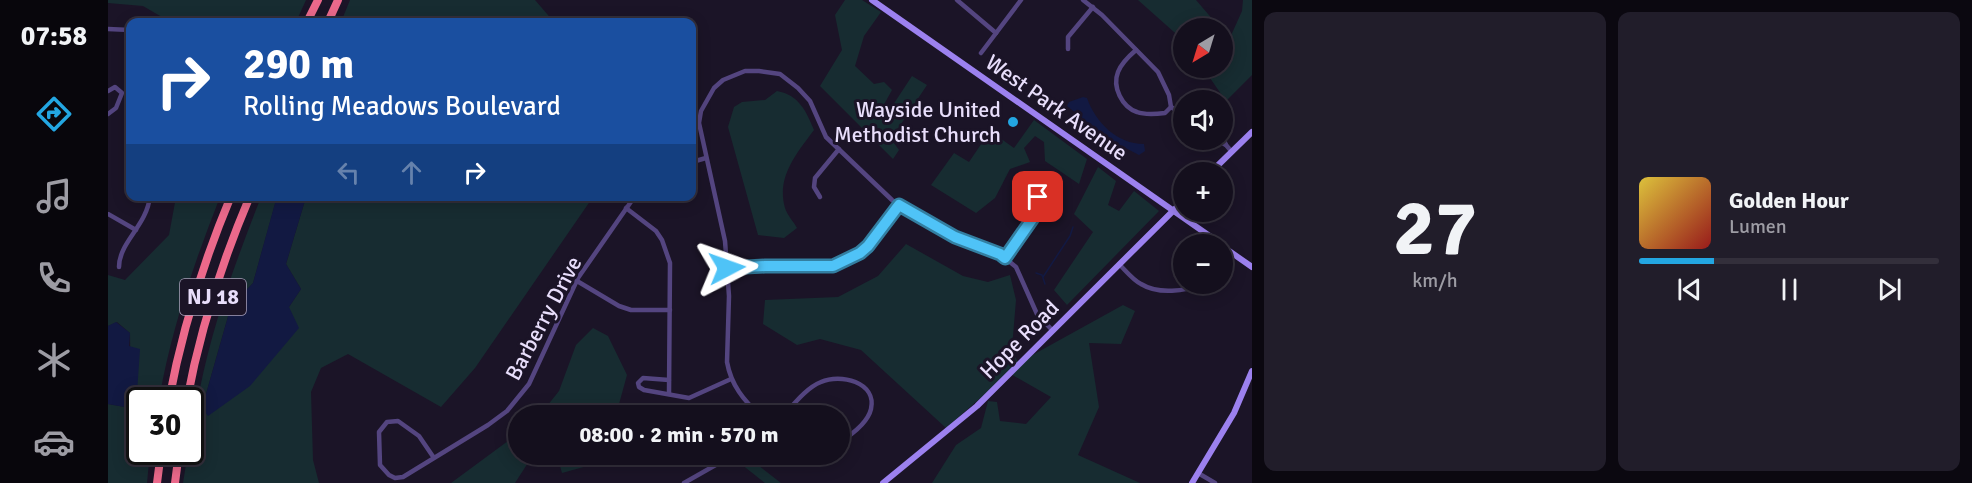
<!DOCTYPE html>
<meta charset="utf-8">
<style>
:root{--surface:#140f1d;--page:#211d2a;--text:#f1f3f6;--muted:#9d9ca4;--line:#332f3b;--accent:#23a6e2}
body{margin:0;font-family:Signika,sans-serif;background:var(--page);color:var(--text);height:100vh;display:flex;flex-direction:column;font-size:22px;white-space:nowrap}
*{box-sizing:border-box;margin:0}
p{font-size:20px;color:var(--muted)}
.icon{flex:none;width:33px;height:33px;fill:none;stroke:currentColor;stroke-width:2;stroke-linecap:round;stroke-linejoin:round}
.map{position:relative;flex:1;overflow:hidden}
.drawer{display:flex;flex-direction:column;gap:12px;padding:12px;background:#0b0810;width:720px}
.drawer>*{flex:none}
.guide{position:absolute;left:18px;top:18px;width:570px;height:183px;border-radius:12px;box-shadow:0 3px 15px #0003,0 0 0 2px var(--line);background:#1a4fa0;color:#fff;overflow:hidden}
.needle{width:39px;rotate:218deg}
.fabs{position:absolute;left:1065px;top:18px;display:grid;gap:12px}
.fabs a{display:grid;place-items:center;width:60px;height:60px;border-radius:50%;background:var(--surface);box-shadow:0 3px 15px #0003,0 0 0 2px var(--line);font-size:30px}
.speed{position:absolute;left:18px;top:387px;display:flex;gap:12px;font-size:30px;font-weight:700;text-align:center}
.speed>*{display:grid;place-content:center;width:78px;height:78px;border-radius:50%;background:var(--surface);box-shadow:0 3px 15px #0003,0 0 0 2px var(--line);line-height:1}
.speed .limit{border:3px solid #111;border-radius:9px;background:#fff;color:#111}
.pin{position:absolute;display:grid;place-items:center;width:51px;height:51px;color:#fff;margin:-26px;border-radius:12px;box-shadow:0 3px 9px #0006}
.me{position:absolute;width:66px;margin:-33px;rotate:86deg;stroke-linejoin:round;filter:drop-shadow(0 0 4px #0008)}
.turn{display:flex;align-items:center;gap:21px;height:126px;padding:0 18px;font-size:27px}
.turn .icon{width:78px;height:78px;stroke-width:2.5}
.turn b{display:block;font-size:42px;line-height:51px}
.lanes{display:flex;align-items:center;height:57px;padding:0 18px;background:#0003;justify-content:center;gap:30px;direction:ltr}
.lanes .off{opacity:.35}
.drawer .widget{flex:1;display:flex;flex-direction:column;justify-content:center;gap:9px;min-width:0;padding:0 21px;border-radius:12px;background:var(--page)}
.drawer .dial{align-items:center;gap:0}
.dial b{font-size:78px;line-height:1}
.song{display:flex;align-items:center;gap:18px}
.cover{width:72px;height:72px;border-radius:9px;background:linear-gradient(135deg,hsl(50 70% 55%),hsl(0 70% 35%))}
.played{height:6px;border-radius:3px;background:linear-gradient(90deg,var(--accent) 25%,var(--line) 25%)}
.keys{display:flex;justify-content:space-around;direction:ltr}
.drawer .tiles{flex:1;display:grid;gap:12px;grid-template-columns:repeat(2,1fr)}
.trip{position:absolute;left:400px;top:405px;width:342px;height:60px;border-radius:30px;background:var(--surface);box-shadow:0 3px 15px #0003,0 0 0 2px var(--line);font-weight:800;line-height:60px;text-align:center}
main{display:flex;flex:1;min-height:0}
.dock{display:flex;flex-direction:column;width:108px;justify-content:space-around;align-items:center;background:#08060c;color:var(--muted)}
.dock .icon{width:42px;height:42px}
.dock .current{color:var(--accent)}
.dock b{font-size:27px;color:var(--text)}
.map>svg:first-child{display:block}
.green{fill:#172c31}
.water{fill:#121942}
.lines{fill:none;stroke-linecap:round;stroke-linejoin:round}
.stream{stroke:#121942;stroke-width:1.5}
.street{stroke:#544580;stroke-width:4.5}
.secondary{stroke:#9c81ef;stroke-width:6}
.highway{stroke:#eb698b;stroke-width:8}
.route-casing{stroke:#337fa1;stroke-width:15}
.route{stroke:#4fc3f7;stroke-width:10}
.poi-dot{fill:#23a6e2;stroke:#1b1427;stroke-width:2}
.labels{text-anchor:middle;stroke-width:6;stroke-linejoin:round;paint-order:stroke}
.shield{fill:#1b1427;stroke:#aaa1bb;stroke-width:1.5}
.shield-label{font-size:21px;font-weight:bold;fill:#e8defb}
.street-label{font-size:22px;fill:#e8defb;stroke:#1b1427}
.poi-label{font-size:22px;fill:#e8defb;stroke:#1b1427;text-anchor:end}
</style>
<main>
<nav class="dock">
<b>07:58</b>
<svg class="icon current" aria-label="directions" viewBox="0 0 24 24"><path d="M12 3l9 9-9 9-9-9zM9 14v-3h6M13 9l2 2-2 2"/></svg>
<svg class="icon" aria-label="music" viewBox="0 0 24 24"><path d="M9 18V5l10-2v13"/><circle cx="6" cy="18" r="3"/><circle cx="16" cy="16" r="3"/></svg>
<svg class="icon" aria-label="phone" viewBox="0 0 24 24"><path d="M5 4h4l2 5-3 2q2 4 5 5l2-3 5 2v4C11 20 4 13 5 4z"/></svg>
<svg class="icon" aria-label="climate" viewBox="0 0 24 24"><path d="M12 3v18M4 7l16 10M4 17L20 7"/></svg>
<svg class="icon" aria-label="car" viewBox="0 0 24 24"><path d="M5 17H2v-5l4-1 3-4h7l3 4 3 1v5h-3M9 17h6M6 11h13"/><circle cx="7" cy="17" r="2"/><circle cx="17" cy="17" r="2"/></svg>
</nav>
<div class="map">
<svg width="1144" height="483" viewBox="0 0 1144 483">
<rect width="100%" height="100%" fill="#1b1427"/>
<!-- green -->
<g class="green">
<polygon points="0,0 198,0 188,22 60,22 59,20 35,6 0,3"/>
<polygon points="242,0 427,0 446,22 233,22"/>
<polygon points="737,0 754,0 773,12 756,36 747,66 766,84 776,82 784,90 774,108 781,111 804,76 819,85 783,139 791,150 785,159 712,86 734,50 727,15"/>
<polygon points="1030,0 1088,0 1112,28 1076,28 1075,40"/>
<polygon points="1135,0 1144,0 1144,75 1118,101 1095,68 1114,68 1115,32 1121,40 1134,11"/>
<path d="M669,91C691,95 698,111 706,130C689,153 668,177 677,208C679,215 686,222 689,228L676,238L650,235L620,127L626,107L634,102L657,100Z"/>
<polygon points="926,120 979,159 971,184 937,161 936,142 927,136 916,148 922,162 902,169 887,198 868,213 823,185 846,153 861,162 882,131 906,148"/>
<polygon points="990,167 1008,181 1000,205 1011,211 1026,191 1051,211 959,305 946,290 985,232 966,214"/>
<path d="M68,197H112C86,263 63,330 51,400H32V452H42L39,483H0V404L23,408L22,333L9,322L0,326V275L17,280L61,235Z"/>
<path d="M153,197H169L145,283L123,306L94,408L181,307L193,289L178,264L198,197H485L367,368L333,407L240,354L213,368L203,392L205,460L211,483H75L80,452H82C82,430 88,409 92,388C106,320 128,261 153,197Z"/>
<polygon points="798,244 855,276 880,282 902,275 908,300 904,348 910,363 1015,305 1027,311 1013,344 981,343 991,407 970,455 1032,483 824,483 848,445 873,428 880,401 889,402 892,421 918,424 943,397 901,373 838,428 753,350 712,339 689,345 655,324 657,300 730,297 770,276"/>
<polygon points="485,328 500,336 519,375 508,415 432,415 451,391 468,345"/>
<polygon points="411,433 411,454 425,455 407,483 343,483"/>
<polygon points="449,455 449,454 569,455 529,464 490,463 454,473"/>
<polygon points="607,455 637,455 673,483 657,483 633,464"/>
</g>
<!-- water -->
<g class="water">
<path d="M975,97L979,98C988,123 1009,144 1036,144L1037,151L1031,155L1002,140L959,106L961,102Z"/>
<polygon points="169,196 198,197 178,264 193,289 181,307 191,328 142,386 100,416 94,408 123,306 145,283"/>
<polygon points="8,322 22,333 21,346 32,349 29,393 22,408 0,404 0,326"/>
</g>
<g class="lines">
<!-- stream -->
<g class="stream">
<polyline points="928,273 934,275 937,284"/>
<polyline points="935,277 962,236 965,227"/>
</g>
<!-- street -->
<g class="street">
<polyline points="849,0 888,33"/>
<polyline points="975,0 994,15 1050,72 1061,95 1063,107 1076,115"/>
<polyline points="0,29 22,30"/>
<polyline points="960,49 960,37 985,7"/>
<path d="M1028,50C1021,56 1013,64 1010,72C1004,87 1014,107 1029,112C1037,115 1048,114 1057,113L1063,107"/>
<polyline points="873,53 913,0"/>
<polyline points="0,91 7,87 14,93 8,108 0,114"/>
<polyline points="1114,136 1118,145"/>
<polyline points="1108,140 1118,145 1124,152"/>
<polyline points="584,162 598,158"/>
<polyline points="712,197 706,187 707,178 731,149"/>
<polyline points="518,208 548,231 554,240 562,263 561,394"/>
<polyline points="0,214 28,230"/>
<polyline points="897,258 925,218 930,197"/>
<path d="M1011,264C1018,271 1025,280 1033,284C1051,295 1077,291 1095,284"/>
<path d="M11,267C11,242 39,226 42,196"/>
<polyline points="619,268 657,266 725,266 752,253 760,246 791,205"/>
<polyline points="1114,268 1124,253"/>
<polyline points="469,281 511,306 523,310 562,310"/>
<polyline points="561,380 535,378 530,383 531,387 536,390 581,398 623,379"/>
<path d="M653,416C636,401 623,385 619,362L621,296L617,241L591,123L593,111L606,88L615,80L637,71H651L672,74L690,88L702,101L718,137L784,200L800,212L847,237L892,254L908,267L929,314L944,330"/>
<path d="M675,416C686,404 698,388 713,382C732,373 769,382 763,409C760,422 743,435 732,442"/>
<polyline points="326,458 311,436 290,421 279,422 271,432 272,465 281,475 287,478 295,477 380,425 399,411 421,384 470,278 527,196"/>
<polyline points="1090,473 1107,483"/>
<polyline points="576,483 627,454"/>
</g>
<!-- secondary -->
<g class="secondary">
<polyline points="764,0 1113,244"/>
<polyline points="1103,172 1144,132"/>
<polyline points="1114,246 1144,267"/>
<polyline points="775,483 869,406 1076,200"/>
<polyline points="1084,483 1126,413 1144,371"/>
</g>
<!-- highway -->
<g class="highway">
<polyline points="199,22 210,0"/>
<polyline points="220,22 230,0"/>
<path d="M61,400C74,330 95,263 123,196"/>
<path d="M79,400C92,330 114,262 142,196"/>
<polyline points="49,483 53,452"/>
<polyline points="67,483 71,452"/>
</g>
</g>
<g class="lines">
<defs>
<polyline id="route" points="619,268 657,266 725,266 752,253 760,246 791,205 847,237 892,254 897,258 925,218 930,197"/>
</defs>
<!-- route casing -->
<use href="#route" class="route-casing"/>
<!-- route -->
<use href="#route" class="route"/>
</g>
<!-- markers -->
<circle class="poi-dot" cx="905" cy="122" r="6"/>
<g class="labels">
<!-- shield labels -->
<rect class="shield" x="72" y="279" width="66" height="36" rx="4.5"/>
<g class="shield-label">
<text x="105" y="304">NJ 18</text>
</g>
<!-- street labels -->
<g class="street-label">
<text transform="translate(949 107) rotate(35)" y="8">West Park Avenue</text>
<text transform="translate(435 318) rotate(-62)" y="8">Barberry Drive</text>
<text transform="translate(911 339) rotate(-45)" y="8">Hope Road</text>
</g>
<!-- poi labels -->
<g class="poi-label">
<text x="893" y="117">Wayside United<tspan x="893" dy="25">Methodist Church</tspan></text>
</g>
</g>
</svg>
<div class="fabs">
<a><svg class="needle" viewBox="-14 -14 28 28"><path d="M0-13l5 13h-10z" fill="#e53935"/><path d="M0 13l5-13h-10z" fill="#9d9ca4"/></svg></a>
<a><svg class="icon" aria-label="sound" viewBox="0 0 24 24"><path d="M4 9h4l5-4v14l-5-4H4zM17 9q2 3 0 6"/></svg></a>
<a>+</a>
<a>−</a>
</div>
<div class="speed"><div class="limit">30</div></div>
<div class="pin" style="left:930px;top:197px;background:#d93025"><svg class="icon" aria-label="arrive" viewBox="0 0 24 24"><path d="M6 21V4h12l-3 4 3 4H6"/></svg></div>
<svg class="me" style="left:619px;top:268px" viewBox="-20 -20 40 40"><path d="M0-17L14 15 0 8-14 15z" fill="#4fc3f7" stroke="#fff" stroke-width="4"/></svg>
<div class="trip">08:00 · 2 min · 570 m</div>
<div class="guide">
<div class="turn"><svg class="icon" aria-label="right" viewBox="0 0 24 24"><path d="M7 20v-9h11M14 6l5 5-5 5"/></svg><div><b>290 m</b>Rolling Meadows Boulevard</div></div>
<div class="lanes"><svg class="icon off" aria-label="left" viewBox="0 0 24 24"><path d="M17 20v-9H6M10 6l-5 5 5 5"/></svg><svg class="icon off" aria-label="ahead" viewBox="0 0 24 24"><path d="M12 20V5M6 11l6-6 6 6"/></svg><svg class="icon" aria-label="right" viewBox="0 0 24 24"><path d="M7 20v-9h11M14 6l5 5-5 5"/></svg></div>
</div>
</div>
<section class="drawer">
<div class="tiles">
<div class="widget dial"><b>27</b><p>km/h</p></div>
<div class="widget">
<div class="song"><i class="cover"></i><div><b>Golden Hour</b><p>Lumen</p></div></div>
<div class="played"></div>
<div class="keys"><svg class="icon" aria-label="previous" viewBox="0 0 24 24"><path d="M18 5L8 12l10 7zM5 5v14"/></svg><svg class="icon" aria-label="pause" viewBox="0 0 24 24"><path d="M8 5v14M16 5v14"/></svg><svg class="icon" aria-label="next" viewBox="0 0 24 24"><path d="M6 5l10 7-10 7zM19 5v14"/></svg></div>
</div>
</div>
</section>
</main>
